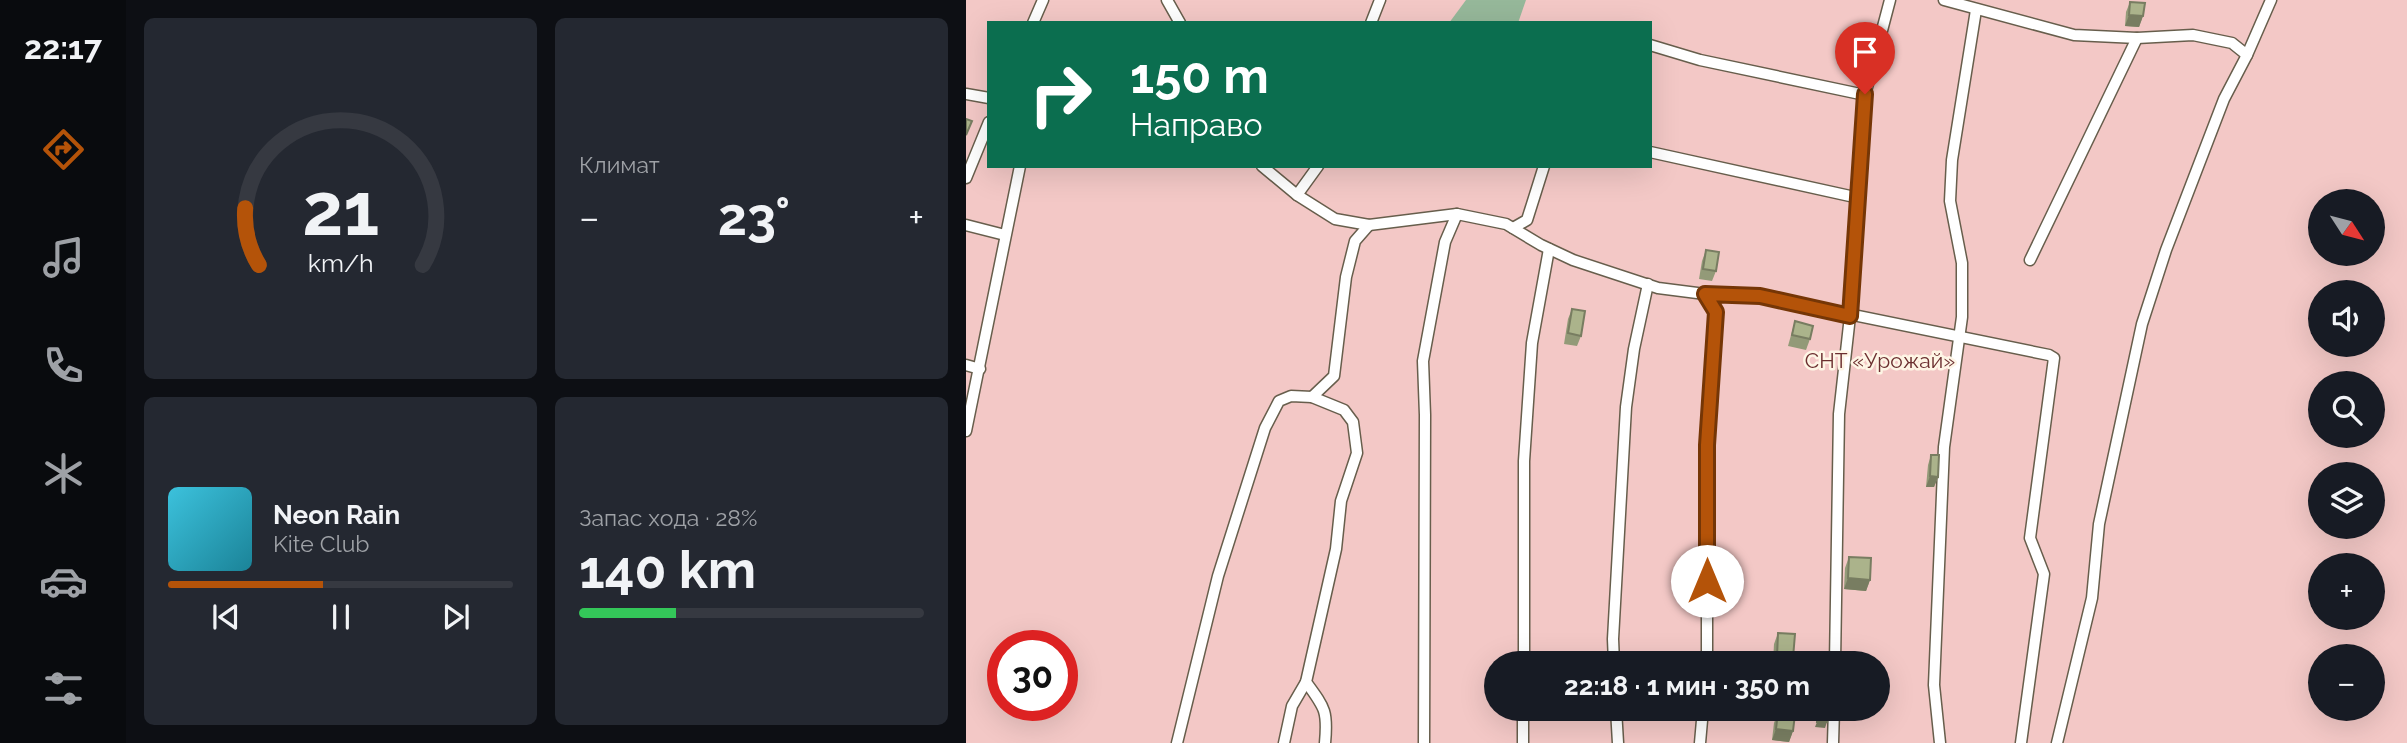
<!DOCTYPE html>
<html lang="ru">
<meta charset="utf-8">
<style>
:root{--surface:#171b24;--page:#242831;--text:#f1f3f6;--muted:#9ea1a6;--line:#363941;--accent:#b45309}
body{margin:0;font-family:Raleway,sans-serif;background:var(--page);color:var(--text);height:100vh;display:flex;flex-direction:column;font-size:26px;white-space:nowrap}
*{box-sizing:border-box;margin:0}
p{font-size:23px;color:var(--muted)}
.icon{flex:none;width:38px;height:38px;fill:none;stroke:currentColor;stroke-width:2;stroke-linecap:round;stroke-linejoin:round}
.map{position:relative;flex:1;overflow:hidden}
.side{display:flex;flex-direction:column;gap:18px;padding:18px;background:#0d0f14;width:840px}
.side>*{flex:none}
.guide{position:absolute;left:21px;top:21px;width:665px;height:147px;border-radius:0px;box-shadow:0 7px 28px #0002;background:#0b6e4f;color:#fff;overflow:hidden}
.needle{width:46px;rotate:126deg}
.controls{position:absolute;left:1342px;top:189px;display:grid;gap:14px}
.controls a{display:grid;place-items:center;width:77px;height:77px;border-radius:50%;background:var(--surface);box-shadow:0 7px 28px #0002;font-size:35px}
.speed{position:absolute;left:21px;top:630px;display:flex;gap:14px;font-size:35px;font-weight:700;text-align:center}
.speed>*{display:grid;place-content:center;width:91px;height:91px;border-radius:50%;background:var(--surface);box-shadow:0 7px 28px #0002;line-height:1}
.speed .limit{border:10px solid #d22;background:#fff;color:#111}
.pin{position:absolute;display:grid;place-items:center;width:60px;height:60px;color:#fff;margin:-72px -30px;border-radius:50% 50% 50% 0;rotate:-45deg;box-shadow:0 0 7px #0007}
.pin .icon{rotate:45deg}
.me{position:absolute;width:77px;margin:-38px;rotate:0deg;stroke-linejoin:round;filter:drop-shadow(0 0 5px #0008)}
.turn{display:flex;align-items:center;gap:24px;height:147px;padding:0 28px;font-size:32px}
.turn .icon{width:91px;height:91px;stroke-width:2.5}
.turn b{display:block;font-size:49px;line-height:60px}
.big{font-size:52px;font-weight:700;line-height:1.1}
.side .widget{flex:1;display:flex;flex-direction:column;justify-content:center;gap:10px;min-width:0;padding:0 24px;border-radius:10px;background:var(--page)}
.side .dial{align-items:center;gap:0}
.dial svg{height:182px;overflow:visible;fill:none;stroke:var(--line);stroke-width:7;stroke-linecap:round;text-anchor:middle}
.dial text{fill:var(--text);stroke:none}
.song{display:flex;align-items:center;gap:21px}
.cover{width:84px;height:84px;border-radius:10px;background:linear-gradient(135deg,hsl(190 70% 55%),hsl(190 70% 35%))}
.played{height:7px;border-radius:4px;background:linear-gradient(90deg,var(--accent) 45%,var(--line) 45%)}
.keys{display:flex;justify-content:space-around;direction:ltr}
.heat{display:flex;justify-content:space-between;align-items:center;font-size:38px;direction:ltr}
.charge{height:10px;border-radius:5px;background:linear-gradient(90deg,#34c759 28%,var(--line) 0)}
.side .tiles{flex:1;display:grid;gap:18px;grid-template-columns:repeat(2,1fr)}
.trip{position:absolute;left:518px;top:651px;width:406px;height:70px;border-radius:35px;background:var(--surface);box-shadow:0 7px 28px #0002;font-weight:700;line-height:70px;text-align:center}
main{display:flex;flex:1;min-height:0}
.tabs{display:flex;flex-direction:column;width:126px;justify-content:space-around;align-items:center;background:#090b0e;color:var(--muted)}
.tabs .icon{width:49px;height:49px}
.tabs .on{color:var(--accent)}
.tabs b{font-size:32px;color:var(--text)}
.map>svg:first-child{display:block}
.green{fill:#f3c8c6;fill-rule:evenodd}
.water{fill:#96b89a}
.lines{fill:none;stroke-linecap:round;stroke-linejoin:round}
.minor-casing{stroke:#675e4c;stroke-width:13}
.minor{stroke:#fff;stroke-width:10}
.wall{fill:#939a78}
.shaded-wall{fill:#787d61}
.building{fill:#abb38b;stroke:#787d61;stroke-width:2}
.route-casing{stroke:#753606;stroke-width:18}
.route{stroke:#b45309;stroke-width:12}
.labels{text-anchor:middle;stroke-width:5;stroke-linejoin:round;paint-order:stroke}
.park-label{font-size:21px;fill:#6c2f30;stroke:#fef5e5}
</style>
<main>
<nav class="tabs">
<b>22:17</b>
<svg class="icon on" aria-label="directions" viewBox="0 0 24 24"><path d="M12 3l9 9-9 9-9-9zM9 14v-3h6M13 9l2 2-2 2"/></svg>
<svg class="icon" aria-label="music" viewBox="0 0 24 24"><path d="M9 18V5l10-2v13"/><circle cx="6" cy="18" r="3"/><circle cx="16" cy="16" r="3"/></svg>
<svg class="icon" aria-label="phone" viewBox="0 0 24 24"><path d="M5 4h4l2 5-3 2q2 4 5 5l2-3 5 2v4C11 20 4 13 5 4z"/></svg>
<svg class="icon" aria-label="climate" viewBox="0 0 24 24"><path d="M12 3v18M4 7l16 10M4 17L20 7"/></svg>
<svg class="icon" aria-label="car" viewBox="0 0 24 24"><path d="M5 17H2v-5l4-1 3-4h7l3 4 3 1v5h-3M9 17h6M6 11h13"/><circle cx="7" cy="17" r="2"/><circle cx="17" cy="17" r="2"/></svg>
<svg class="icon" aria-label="filters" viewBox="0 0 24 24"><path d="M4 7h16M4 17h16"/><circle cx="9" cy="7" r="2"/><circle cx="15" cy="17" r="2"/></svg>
</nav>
<section class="side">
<div class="tiles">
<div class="widget dial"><svg viewBox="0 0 100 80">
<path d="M14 69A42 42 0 1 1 86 69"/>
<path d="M14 69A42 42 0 0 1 8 44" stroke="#b45309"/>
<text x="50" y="56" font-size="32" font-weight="700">21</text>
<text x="50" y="72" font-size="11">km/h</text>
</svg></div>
<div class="widget"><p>Климат</p>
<div class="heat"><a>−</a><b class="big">23°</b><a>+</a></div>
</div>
<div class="widget">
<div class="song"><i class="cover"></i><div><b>Neon Rain</b><p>Kite Club</p></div></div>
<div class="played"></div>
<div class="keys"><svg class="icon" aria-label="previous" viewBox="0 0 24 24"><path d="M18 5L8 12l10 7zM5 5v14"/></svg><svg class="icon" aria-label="pause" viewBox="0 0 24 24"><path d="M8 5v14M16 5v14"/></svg><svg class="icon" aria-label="next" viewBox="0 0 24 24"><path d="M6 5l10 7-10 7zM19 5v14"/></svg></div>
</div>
<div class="widget"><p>Запас хода · 28%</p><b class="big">140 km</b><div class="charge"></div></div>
</div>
</section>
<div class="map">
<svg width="1441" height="743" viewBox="0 0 1441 743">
<rect width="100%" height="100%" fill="#f2e8d3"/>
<!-- green -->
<path class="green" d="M0,0H1441V743H0ZM23,23H684V166H23ZM1354,201H1407V254H1354ZM1354,292H1407V345H1354ZM1354,383H1407V436H1354ZM1354,474H1407V527H1354ZM1354,565H1407V618H1354ZM37,646H96V705H37ZM1354,656H1407V709H1354ZM530,663H912V709H530Z"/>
<!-- water -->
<polygon class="water" points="500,0 560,0 552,23 483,23"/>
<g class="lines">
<defs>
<g id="minor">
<polyline points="201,0 214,23"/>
<polyline points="978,0 1108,35 1171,38 1227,35 1266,43 1281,55"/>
<polyline points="67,23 77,0"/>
<polyline points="405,23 414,0"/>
<polyline points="684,45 734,60 899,95"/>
<polyline points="0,94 23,98"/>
<polyline points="684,152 893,198"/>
<polyline points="296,166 331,195 369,219 403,225 491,214 540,224 575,245 607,260 692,288 739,294 794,296 1083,355 1088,358 1064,538 1078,574 1055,743"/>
<polyline points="0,178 23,122"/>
<polyline points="331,195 352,166"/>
<polyline points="0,225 39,235"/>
<polyline points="547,228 561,220 578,166"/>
<polyline points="1064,260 1171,38"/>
<polyline points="739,294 750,311 741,445 741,663"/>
<polyline points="0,365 14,369"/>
<path d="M346,397L378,410L387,422L391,453L375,501L370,549L340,682C359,708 362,711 359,743"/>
<polyline points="0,431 54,166"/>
<polyline points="558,663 558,461 566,343 583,249"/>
<polyline points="648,663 647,639 660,407 668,349 682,284"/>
<polyline points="869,663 873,414 884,316 899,95 924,0"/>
<polyline points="650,709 652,743"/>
<polyline points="211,743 252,576 299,428 313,401 325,396 346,397 368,376 380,277 389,241 403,225"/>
<polyline points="318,743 326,706 340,682"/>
<polyline points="458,743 459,415 457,361 479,242 491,214"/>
<polyline points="557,743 557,709"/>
<polyline points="734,743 737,709"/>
<polyline points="867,743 868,709"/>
<polyline points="974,743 968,685 978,447 996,317 996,263 984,201 986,160 1010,10"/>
<polyline points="1091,743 1126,598 1133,524 1176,324 1200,250 1258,99 1281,55 1305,0"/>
</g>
</defs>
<!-- minor casing -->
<use href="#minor" class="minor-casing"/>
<!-- minor -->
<use href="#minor" class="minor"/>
</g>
<!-- wall -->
<g class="wall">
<polygon points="1164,2 1177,16 1173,27 1159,26 1160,12"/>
<polygon points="740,250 750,271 746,281 733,279 736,261"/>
<polygon points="606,309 615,336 611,346 598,344 602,319"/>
<polygon points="829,321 844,339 840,350 822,346"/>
<polygon points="965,455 972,477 968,487 960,487 962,465"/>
<polygon points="883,557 904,580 900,591 878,589 879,568"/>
<polygon points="812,633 827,658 825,663 807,663 808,644"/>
<polygon points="812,712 827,731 823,742 806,740 808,723"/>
</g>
<!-- shaded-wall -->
<g class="shaded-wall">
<polygon points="1163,15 1177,16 1173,27 1159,26"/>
<polygon points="964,476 972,477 968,487 960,487"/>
<polygon points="882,578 904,580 900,591 878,589"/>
<polygon points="811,657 827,658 825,663 808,663"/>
<polygon points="851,722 861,722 859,728 849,727"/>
<polygon points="810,729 827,731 823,742 806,740"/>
</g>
<!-- building -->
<g class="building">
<polygon points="1164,2 1179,3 1177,16 1163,15"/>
<polygon points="0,119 6,121 0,135"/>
<polygon points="740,250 753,252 750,271 737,269"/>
<polygon points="606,309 619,311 615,336 602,333"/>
<polygon points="829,321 847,326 844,339 826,335"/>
<polygon points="965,455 973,455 972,477 964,476"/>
<polygon points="883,557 905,558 904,580 882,578"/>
<polygon points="812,633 829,634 827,658 811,657"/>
<polygon points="852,709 862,709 861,722 851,722"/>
<polygon points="812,712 829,714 827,731 810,729"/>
</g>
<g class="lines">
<defs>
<polyline id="route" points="741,581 741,445 750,312 739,294 794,296 884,316 899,94"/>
</defs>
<!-- route casing -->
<use href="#route" class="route-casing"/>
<!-- route -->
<use href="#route" class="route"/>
</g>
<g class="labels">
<!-- park labels -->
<g class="park-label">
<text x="914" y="368">СНТ «Урожай»</text>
</g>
</g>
</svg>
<div class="controls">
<a><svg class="needle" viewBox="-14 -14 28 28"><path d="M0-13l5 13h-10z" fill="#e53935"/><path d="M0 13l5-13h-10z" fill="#9ea1a6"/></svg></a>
<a><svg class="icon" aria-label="sound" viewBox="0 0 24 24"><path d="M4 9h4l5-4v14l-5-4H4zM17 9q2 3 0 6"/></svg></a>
<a><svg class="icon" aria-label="search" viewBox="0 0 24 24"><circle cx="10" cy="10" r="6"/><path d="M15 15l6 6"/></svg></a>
<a><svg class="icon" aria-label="layers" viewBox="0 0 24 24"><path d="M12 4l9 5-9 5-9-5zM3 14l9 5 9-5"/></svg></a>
<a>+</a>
<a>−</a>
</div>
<div class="speed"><div class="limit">30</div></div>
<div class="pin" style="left:899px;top:94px;background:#d93025"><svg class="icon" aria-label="arrive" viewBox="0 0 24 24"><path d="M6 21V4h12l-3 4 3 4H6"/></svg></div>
<svg class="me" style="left:741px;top:581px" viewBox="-20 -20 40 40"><circle r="19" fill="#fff"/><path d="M0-13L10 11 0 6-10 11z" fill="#b45309"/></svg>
<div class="trip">22:18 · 1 мин · 350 m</div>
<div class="guide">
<div class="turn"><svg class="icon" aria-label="right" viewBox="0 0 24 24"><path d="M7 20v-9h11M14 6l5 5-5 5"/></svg><div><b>150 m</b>Направо</div></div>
</div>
</div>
</main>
